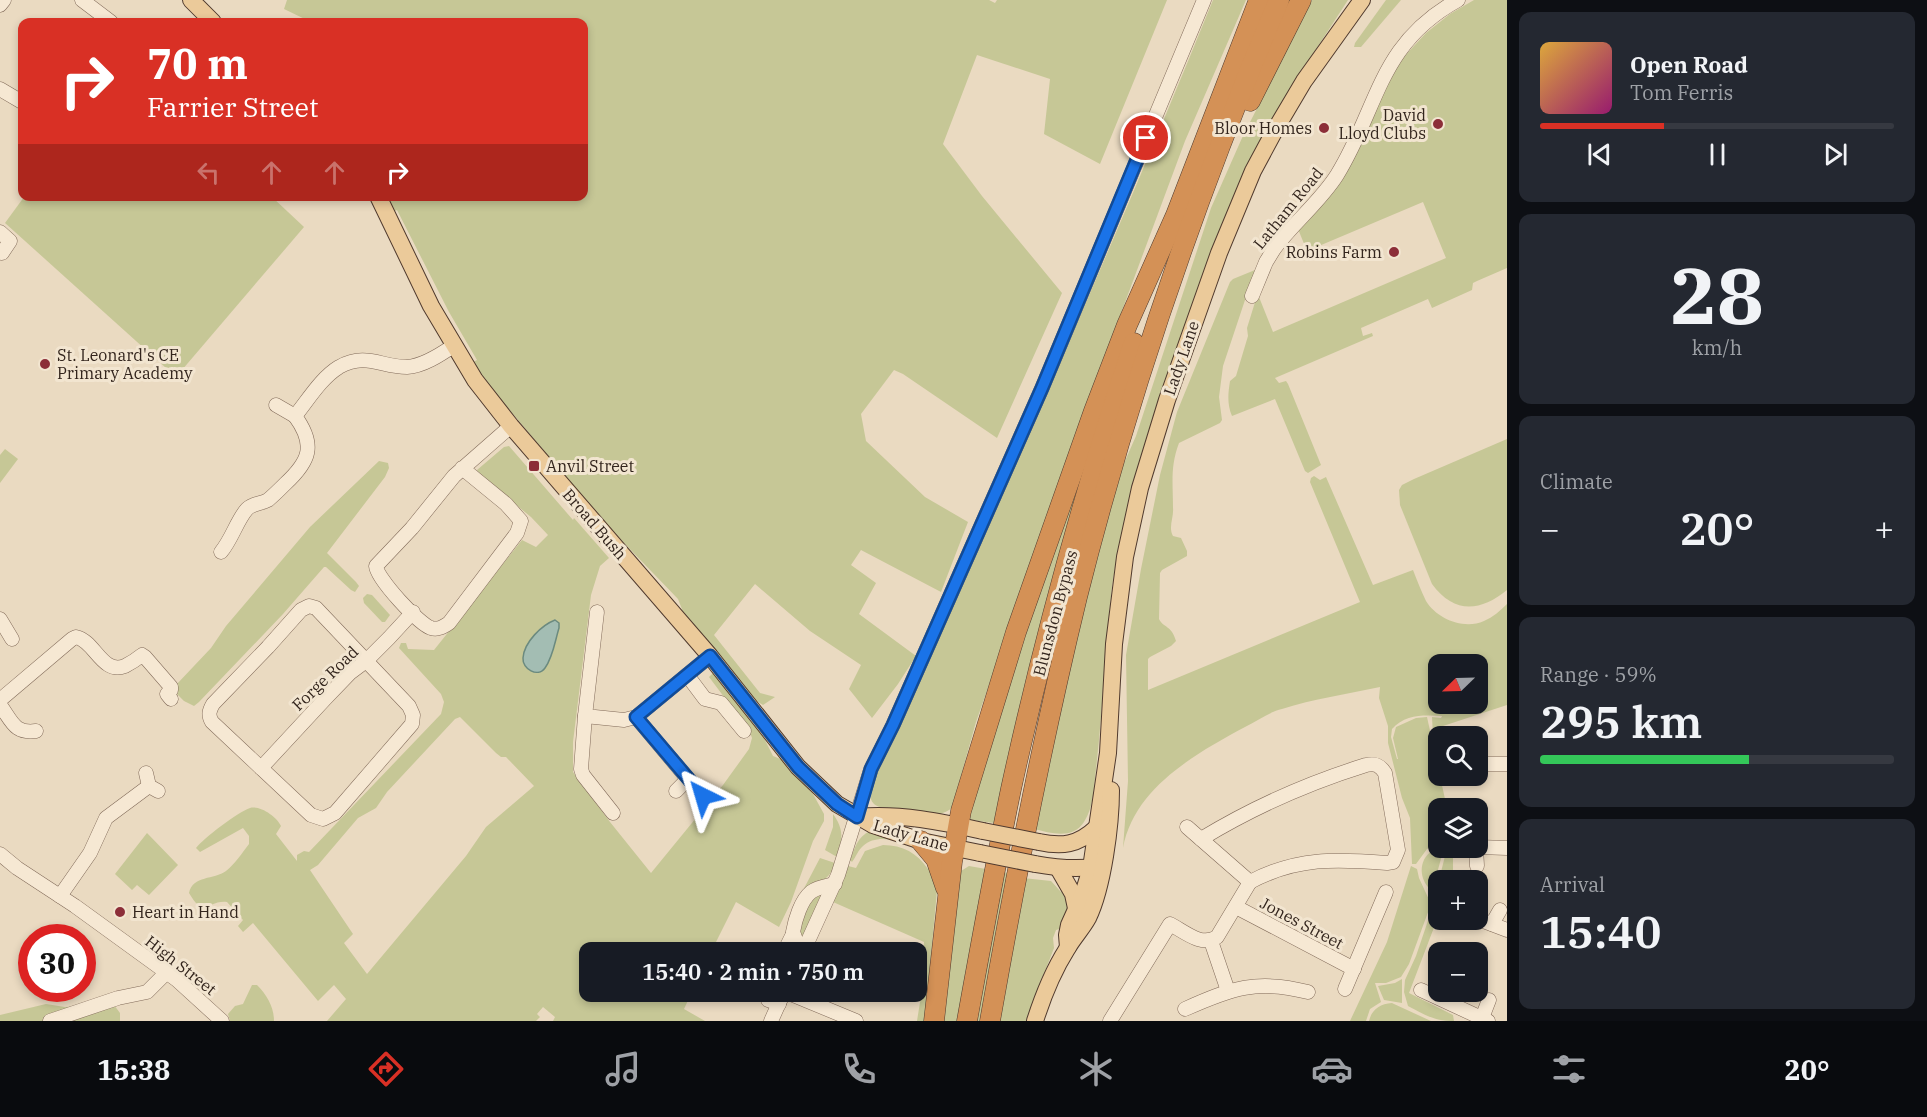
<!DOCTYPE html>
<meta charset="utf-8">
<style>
:root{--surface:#171b24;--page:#242831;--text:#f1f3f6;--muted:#9ea1a6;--line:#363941;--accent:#d93025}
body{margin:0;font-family:"IBM Plex Serif",serif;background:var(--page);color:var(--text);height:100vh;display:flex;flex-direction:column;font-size:22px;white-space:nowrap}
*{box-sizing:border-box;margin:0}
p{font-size:20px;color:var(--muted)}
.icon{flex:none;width:33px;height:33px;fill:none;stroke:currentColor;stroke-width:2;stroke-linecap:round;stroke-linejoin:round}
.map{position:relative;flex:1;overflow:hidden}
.sheet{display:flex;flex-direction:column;gap:12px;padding:12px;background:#0d0f14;width:420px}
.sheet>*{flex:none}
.top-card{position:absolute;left:18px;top:18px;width:570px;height:183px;border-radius:12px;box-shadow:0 3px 9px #0003;background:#d93025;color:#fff;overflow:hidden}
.needle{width:39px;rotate:247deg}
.controls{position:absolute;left:1428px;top:654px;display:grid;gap:12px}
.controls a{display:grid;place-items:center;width:60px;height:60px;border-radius:12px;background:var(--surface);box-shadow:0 3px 9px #0003;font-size:30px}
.speed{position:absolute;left:18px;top:924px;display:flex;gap:12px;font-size:30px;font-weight:700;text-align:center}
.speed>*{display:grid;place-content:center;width:78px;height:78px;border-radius:50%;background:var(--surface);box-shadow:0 3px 9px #0003;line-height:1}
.speed .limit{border:9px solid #d22;background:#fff;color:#111}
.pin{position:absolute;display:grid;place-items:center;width:51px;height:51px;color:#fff;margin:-26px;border:3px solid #fff;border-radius:50%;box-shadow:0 2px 6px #0007}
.me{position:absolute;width:66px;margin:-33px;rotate:320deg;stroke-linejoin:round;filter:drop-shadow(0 0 4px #0008)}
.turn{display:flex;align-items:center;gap:21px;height:126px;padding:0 30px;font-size:27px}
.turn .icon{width:78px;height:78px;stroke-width:2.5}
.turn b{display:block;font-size:42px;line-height:51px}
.lanes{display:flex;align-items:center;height:57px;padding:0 30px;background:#0003;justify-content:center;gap:30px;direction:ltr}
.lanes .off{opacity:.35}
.big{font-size:45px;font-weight:600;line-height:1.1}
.sheet .widget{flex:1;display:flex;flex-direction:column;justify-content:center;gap:9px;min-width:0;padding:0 21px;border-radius:12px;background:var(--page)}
.sheet .dial{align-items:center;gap:0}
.dial b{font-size:78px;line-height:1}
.song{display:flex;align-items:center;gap:18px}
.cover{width:72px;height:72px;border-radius:9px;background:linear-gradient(135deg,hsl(40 70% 55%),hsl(320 70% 35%))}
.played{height:6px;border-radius:3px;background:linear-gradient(90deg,var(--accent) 35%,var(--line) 35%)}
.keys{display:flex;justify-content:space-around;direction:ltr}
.heat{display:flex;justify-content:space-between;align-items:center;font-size:33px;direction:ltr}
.charge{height:9px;border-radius:4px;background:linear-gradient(90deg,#34c759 59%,var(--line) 0)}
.trip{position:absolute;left:579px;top:942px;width:348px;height:60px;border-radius:12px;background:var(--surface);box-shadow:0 3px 9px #0003;font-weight:600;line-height:60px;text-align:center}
.menu{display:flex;height:96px;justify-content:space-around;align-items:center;background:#090b0e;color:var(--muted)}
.menu .icon{width:42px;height:42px}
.menu .on{color:var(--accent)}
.menu b{font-size:27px;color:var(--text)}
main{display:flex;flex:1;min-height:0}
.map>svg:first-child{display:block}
.green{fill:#c6c796;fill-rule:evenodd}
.water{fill:#a3bdb3;stroke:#6b8a7f;stroke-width:1.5}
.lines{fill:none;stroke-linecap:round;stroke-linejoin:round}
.minor-casing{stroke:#826b5a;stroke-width:15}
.major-casing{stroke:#503a2e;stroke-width:18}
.highway-casing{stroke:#503a2e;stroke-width:21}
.minor{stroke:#f6e8d3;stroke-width:14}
.major{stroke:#ebca9a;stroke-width:16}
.highway{stroke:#d49156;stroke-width:20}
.major-bridge-casing{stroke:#503a2e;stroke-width:18;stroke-linecap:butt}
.major-bridge{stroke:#ebca9a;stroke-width:16}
.route-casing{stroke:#114b97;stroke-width:15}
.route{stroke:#1a73e8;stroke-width:10}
.poi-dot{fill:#8c2e38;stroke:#f2e5d0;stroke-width:2}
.labels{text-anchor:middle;stroke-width:6;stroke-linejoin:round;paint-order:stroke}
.poi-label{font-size:16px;fill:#33251d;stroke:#f2e5d0;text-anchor:end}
.street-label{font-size:16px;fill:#33251d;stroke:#f2e5d0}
</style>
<main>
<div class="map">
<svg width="1507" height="1021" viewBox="0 0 1507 1021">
<rect width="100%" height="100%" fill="#eadac1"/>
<!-- green -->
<g class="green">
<polygon points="287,0 989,0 995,3 997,0 1167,0 1100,164 1044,134 1050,79 977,55 943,144 982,196 1062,293 997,438 903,374 894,370 861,414 866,441 925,497 968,522 941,592 861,550 851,565 876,583 859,614 916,656 898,684 872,718 849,689 861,665 810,631 755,584 714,635 760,693 775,697 763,705 755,700 687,622 678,599 599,517 482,377 473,362 477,360 449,312 397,210 395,211 387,197 584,196 584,22 311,22 284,9"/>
<path d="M1213,0H1246L1185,141L1091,394L976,722L952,808C948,811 944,813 939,814C929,814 881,811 874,804C868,798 870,789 871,782C990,523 1106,264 1213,0Z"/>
<path d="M1312,0H1348L1287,94L1141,458C1129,501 1118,543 1112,587C1105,647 1103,708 1096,769C1094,785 1094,807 1084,822C1072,840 1051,833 1034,829L1088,587L1117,479L1136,436L1211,208L1242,138Z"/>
<polygon points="1386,0 1401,0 1361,47 1354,47 1355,43"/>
<path d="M1474,0H1507V268L1477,281L1473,283L1472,290L1432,308L1428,299L1361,328L1363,336L1372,333L1373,336L1275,378L1279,383L1286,381L1288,384L1321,465L1308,473L1305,471L1275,399L1232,416C1227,404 1228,394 1230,381L1236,376L1248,336L1247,328L1256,299L1259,297L1273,332L1446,258L1423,202L1307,251L1298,229L1400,61L1426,33L1450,14Z"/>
<polygon points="271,196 304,227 176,377 5,223 24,197"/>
<path d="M1255,270L1223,366L1219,397L1222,420L1220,423L1179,443C1170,467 1173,483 1173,508C1174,517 1168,527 1173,536L1181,538L1187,551V556L1162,570L1160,573L1159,619C1164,629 1171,624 1176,641L1171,646L1150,657L1148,659V690L1360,602L1310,482L1311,478L1314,476L1320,480L1326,477L1373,585L1413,570C1417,580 1421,591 1426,601C1437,619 1464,630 1484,621C1493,617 1500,611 1507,604V705L1443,726L1442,736H1438V763L1433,736L1432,717L1441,718L1442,716C1424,715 1405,714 1392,729L1391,737L1397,759H1398L1393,738L1396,727L1416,718L1427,717L1445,799L1446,808H1438V844L1427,849L1416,864H1412L1410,818L1402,798L1388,743V726L1379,698L1380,687C1347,694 1313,699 1282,709C1269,712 1257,721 1245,727C1195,754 1134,788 1123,848L1128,781L1126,655L1141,569L1160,475L1177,412L1230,282L1233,279ZM1438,664H1478V704H1438Z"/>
<polygon points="1096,426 994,823 971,820 968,815 1027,622"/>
<path d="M1507,439V590C1480,612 1454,614 1432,584L1400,505L1399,490L1402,485L1414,479Z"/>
<path d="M509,446L573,520L574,518L609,558L600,566L591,595L573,742V772L610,822L651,873L723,785L749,749L752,738L749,730L709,677L713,673L762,734L773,756L783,760L790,767L813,794L824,814V821L813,841L791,902L779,927L736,902L711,952H590V992H692L684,1009L705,1021H553L555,1017L543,1007L537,1014L540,1017L536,1021H327L346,999L334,985L318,1001L253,923L243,932L238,926L243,920L227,902C207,900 205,920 189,893C193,875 214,880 226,871C235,864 242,853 249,844V836L243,828L200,852L196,848C204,838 238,812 250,808C260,805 277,817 281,826L276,834L297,861V855L304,851L309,852L441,714L444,702L441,694L399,648L401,643H406L408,649L434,650L522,540L536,547L548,535L531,517L478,474L477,470L504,447ZM460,717L496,753L501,757H506L534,786L486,827L466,856L367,974L344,943L353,934L310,870L318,865L358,818L376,808L387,792L455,719Z"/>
<polygon points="5,449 18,459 0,483 0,455"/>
<polygon points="379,461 388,463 389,468 385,477 327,553 356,582 359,586 355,592 351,590 326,567 324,567 283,614 199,702 194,706 184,701 175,692 176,685 211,648 226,626 310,527"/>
<polygon points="367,594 372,595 390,615 385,622 382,622 364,603 363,598"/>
<path d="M833,814C844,829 843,840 837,857L825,850L833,827Z"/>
<path d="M870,831L910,844L919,850C904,842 878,832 863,846C858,850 856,857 852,862L850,860C855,848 857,837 870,831Z"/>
<polygon points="147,833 178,865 149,895 137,885 132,890 115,874"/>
<path d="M883,845C903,845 917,853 928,869L930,868L938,880L925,1021H917L921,996L924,942L833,902L848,866L856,868L865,851Z"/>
<path d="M1437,848H1444L1432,891C1417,879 1418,856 1437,848Z"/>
<polygon points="1447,848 1453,848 1453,880 1439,880"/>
<path d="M820,858L835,863C832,879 813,887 800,896Z"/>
<polygon points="969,866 986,869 959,1021 942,1021 961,871"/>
<polygon points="1411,866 1417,869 1419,878 1431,904 1409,964 1401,977 1386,983 1375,983 1381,1002 1370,1009 1366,1021 1350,1021 1387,942"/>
<polygon points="1002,872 1008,873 983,1021 977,1021"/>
<polygon points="1023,878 1051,881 1061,892 1066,890 1070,903 1063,928 1056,930 1053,938 1054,948 1026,1021 997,1021"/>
<path d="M818,893L823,894L803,937L800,936C798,922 807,901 818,893Z"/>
<path d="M1435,900L1438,903V917L1409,993L1453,1015L1454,1021C1433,1021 1426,1015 1408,1006L1404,992L1405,980L1416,956Z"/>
<polygon points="1402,979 1402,1003 1384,1000 1378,986 1395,983"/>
<path d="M252,985H257C267,995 274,1007 274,1021H230L228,1014L235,1006L243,1004Z"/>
<path d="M1392,1003L1394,1004L1431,1021H1369C1372,1009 1380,1004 1392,1003Z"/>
<polygon points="46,1004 65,1007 114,1005 120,1013 120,1021 0,1021 0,1015"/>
</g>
<!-- water -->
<path class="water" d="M555,620L559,623V628C555,641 553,657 545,668C538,678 522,669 523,658C524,642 542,625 555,620Z"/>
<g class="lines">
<defs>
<g id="minor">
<polyline points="82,0 111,22"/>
<polyline points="0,5 4,0"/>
<polyline points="0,89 22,102"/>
<polyline points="0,232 10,241 2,253"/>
<path d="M1252,296L1266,262L1274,249C1293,223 1320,202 1337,175C1379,107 1378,44 1458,0"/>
<polyline points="276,405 295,416"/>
<path d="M462,468L506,504L521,521L517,533L449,623C443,627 438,630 431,628C419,624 377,579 376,566L412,528L454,476L511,426"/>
<path d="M221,552C232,539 237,520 247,509C253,503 261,504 268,500C274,495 280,489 285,484C310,461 316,445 295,416C308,400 321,378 339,367C366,352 381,367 407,367C423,366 440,355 453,346"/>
<path d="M309,606L316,608L409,706L413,715L412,724L335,813L323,819L311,815L212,722C208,715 209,711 213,704L268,647L301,610Z"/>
<polyline points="597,612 585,716 624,720 636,717 710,656"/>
<polyline points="0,619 12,639"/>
<polyline points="687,675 705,699 721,703 744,731"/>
<path d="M0,700L72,639L76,637C95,641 102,675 125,666C131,663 137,659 142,655L145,657L171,687V690L167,694L171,699"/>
<path d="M0,705C12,721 14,734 36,731"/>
<polyline points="585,716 581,769 583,775 613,813"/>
<polyline points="636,717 703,797"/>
<polyline points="1478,764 1507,764"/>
<polyline points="261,768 325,699 350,673 366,661 389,638 413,612"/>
<polyline points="146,773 149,786 158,791"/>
<polyline points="676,791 688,779"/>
<path d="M1201,839C1252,808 1308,783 1366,765C1375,763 1380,765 1385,773L1398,850L1393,862L1387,863C1336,859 1297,857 1250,882"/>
<polyline points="1478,847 1507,848"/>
<polyline points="1476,848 1477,866"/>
<polyline points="0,854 17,868 75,906 177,980 222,1021"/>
<polyline points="60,896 90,853 106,818 149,786"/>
<polyline points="1236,907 1354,969"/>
<polyline points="1478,919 1507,930"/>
<polyline points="1492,924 1500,910"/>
<polyline points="1211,941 1228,991"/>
<path d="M804,950L797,943L793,932C795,920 801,900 811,892C818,887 827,886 835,884"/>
<polyline points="784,952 793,934"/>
<polyline points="803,952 838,875 871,769 893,725 1042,388 1204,0"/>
<polyline points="1345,989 1386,892"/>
<polyline points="1421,990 1488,1021"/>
<polyline points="766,992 768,1000 779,1004"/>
<polyline points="786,992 856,1021"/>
<path d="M1185,1009C1232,988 1257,979 1308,992"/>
<polyline points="1482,1018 1489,1000"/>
<polyline points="50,1021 118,998 147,992 166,973"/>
<polyline points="771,1021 784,992"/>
<path d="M1110,1021L1170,924C1185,932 1201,947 1217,937L1250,882L1187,827"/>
</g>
<g id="major">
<polyline points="191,0 213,22"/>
<polyline points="378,196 431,306 475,380 511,426 710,656 798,767 837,804 873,825 921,841 980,853"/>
<path d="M858,817C899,813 943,822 983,831"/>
<path d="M1039,842C1062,847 1078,845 1096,828"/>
<path d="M1035,864C1057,868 1079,870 1101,866"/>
<polyline points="1058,868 1073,894 1076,908"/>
<polyline points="1068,947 1067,935 1069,925 1083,894 1091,868 1108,753 1114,644 1125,557 1140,488 1167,400 1219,253 1253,171 1275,130 1304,81 1362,0"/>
<path d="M1035,1021C1043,996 1053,971 1067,949C1073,938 1082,929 1088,918C1103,887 1111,825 1111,790"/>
</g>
<g id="highway">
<polyline points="1250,101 1301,0"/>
<polyline points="921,841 936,859 946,888"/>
<polyline points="934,1021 952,862 961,811 1016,632 1094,411 1127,325 1176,215 1259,0"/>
<path d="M967,1021C981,944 995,866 1011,789C1044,638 1085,489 1134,343"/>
<path d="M990,1021C1015,879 1043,737 1077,597C1128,394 1197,193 1279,0"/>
</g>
</defs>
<!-- minor casing -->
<use href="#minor" class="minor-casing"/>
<!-- major casing -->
<use href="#major" class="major-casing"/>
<!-- highway casing -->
<use href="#highway" class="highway-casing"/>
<!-- minor -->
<use href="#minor" class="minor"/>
<!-- major -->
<use href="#major" class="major"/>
<!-- highway -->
<use href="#highway" class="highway"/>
<defs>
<g id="major-bridge">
<polyline points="983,831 1039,842"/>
<polyline points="980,853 1035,864"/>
</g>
</defs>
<!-- major-bridge casing -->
<use href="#major-bridge" class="major-bridge-casing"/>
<!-- major-bridge -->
<use href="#major-bridge" class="major-bridge"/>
</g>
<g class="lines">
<defs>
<polyline id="route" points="703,796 636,717 710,656 798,767 837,804 857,817 871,769 893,725 1042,388 1146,138"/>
</defs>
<!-- route casing -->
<use href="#route" class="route-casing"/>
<!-- route -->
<use href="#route" class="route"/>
</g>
<!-- markers -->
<g class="poi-dot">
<circle cx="1438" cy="124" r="6"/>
<circle cx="1324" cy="128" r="6"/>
<circle cx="1394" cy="252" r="6"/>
<circle cx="45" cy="364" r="6"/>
<rect x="528" y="460" width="12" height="12" rx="3"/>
<circle cx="120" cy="912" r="6"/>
</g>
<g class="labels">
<!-- poi labels -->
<g class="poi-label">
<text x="1426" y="121">David<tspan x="1426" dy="18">Lloyd Clubs</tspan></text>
<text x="1312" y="134">Bloor Homes</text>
<text x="1382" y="258">Robins Farm</text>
<text x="57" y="361" text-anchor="start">St. Leonard's CE<tspan x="57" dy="18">Primary Academy</tspan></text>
<text x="546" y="472" text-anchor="start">Anvil Street</text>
<text x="132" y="918" text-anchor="start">Heart in Hand</text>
</g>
<!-- street labels -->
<g class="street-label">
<text transform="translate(1288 208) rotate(-51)" y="6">Latham Road</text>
<text transform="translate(1181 358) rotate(-71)" y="6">Lady Lane</text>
<text transform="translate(595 524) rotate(49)" y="6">Broad Bush</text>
<text transform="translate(1055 613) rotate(-75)" y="6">Blunsdon Bypass</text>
<text transform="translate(325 678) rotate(-44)" y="6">Forge Road</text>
<text transform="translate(911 835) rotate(16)" y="6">Lady Lane</text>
<text transform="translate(1302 923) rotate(28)" y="6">Jones Street</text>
<text transform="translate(181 965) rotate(38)" y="6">High Street</text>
</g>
</g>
</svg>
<div class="controls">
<a><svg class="needle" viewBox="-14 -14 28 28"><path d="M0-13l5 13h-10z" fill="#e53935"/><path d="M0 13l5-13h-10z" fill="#9ea1a6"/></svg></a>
<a><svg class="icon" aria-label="search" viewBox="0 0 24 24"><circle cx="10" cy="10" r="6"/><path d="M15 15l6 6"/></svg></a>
<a><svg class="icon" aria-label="layers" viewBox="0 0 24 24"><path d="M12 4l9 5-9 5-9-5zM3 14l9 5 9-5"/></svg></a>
<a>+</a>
<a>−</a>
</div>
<div class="speed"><div class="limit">30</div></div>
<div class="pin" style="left:1146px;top:138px;background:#d93025"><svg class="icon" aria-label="arrive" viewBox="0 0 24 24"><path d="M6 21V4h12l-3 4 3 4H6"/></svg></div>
<svg class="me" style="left:703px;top:796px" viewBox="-20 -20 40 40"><path d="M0-17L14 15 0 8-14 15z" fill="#1a73e8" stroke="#fff" stroke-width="4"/></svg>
<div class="trip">15:40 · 2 min · 750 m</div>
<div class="top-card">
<div class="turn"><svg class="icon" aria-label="right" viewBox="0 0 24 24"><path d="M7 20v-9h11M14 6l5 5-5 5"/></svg><div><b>70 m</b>Farrier Street</div></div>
<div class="lanes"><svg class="icon off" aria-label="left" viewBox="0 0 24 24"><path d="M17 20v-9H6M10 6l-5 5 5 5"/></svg><svg class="icon off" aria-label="ahead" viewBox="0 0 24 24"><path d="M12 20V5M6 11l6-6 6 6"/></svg><svg class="icon off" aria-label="ahead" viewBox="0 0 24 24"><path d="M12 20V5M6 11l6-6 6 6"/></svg><svg class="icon" aria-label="right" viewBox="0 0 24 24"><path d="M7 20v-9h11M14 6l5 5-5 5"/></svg></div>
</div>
</div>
<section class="sheet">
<div class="widget">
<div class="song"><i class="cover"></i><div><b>Open Road</b><p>Tom Ferris</p></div></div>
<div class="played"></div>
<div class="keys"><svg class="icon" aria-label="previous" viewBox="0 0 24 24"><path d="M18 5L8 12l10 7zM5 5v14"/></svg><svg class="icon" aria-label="pause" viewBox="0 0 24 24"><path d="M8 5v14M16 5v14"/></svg><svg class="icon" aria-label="next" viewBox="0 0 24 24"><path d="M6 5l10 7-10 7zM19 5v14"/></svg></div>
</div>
<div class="widget dial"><b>28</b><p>km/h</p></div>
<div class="widget"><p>Climate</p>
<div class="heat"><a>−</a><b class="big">20°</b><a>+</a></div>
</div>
<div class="widget"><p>Range · 59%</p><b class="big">295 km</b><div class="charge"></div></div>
<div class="widget"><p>Arrival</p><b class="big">15:40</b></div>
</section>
</main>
<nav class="menu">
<b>15:38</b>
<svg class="icon on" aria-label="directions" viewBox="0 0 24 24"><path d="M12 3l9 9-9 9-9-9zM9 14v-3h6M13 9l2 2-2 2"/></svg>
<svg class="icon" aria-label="music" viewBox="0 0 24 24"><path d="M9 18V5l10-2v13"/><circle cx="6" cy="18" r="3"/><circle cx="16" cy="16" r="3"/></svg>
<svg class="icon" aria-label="phone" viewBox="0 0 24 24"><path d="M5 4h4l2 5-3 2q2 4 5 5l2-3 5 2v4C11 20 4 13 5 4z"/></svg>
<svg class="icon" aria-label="climate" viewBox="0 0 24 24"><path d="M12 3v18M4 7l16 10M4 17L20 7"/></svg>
<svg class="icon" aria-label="car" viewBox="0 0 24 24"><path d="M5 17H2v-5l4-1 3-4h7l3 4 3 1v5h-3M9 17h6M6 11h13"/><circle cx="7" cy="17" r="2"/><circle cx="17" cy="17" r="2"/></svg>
<svg class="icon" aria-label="filters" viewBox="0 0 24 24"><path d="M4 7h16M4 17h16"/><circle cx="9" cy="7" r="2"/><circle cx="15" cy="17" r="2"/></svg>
<b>20°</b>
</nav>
